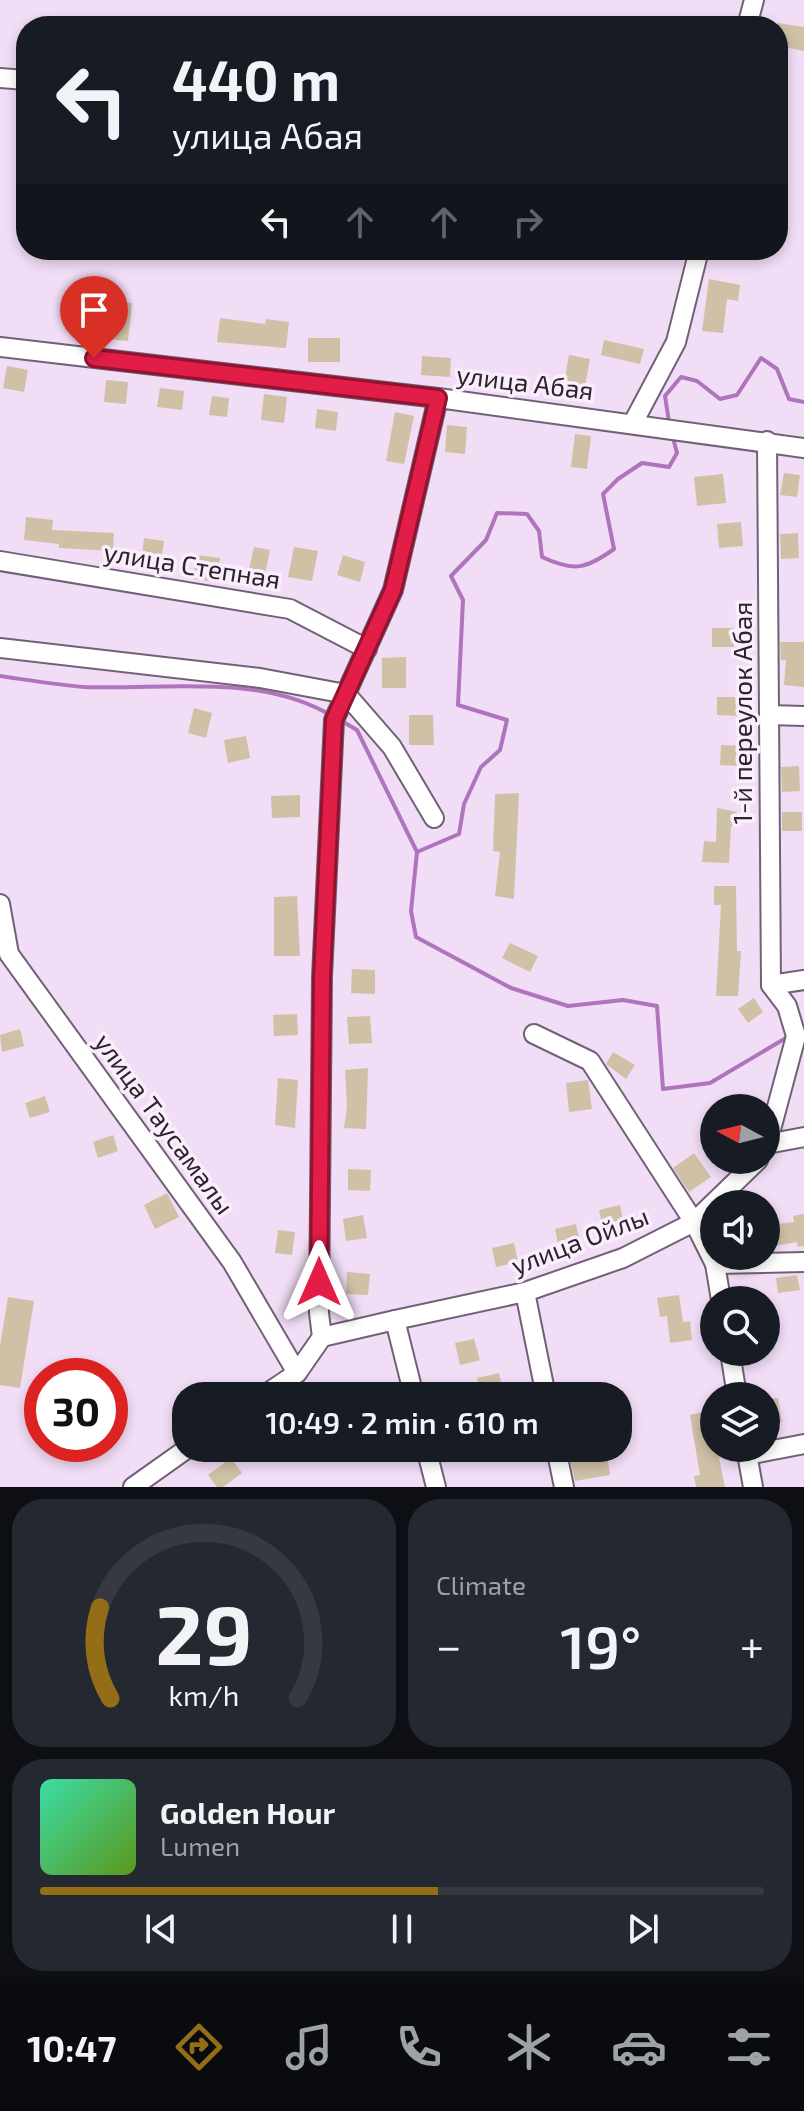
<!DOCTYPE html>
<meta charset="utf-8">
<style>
:root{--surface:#171b24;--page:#242831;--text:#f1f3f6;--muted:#9ea1a6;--line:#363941;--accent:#936e16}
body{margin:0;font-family:"Exo 2",sans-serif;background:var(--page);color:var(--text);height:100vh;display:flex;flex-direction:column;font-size:30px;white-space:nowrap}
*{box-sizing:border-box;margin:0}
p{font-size:26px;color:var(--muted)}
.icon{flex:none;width:44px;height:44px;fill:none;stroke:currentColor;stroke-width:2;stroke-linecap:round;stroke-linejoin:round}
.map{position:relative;height:1487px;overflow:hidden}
.side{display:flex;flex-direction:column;gap:12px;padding:12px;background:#0d0f14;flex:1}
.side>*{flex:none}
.top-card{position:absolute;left:16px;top:16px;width:772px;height:244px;border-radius:32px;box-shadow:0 4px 12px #0003;background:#171b24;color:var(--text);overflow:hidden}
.needle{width:52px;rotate:277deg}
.controls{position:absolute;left:700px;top:1094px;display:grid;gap:16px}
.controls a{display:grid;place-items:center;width:80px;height:80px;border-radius:50%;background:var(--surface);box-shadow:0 4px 12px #0003;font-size:40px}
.speed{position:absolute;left:24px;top:1358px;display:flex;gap:16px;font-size:40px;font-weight:700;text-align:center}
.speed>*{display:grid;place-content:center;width:104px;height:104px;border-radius:50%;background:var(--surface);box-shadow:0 4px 12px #0003;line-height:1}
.speed .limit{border:12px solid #d22;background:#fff;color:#111}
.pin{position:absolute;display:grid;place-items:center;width:68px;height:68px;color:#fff;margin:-82px -34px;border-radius:50% 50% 50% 0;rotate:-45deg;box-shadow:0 0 8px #0007}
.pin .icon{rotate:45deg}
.me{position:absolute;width:88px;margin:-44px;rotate:0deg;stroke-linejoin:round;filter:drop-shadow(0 0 6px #0008)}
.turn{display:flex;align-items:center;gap:28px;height:168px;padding:0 24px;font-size:36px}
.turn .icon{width:104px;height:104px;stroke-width:2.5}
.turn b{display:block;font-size:56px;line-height:68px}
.lanes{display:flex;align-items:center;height:76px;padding:0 24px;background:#0003;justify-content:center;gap:40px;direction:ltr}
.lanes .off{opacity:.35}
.big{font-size:60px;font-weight:600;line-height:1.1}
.side .tile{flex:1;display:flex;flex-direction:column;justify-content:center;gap:12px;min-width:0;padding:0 28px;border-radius:32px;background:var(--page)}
.side .dial{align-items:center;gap:0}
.dial svg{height:208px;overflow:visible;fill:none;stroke:var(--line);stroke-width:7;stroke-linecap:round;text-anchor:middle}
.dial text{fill:var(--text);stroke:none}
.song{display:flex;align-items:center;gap:24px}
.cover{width:96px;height:96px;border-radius:12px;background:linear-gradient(135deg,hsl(160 70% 55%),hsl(90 70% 35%))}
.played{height:8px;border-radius:4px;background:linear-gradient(90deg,var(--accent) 55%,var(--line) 55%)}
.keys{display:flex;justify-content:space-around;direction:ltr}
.heat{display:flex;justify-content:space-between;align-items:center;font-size:44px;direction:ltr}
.side .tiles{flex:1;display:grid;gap:12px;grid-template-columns:1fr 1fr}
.tile:last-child{grid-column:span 2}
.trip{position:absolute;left:172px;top:1382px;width:460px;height:80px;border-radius:32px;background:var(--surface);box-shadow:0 4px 12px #0003;font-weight:600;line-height:80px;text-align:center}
.menu{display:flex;height:128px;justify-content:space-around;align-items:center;background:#090b0e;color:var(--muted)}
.menu .icon{width:56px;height:56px}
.menu .selected{color:var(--accent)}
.menu b{font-size:36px;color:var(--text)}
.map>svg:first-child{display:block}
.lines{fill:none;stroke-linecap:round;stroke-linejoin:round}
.stream{stroke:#af74bc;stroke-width:4}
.building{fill:#cfc1a6}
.minor-casing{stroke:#726176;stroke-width:22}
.minor{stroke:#fff;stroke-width:18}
.route-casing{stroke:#92132f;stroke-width:20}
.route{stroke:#e11d48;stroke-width:14}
.labels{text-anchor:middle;stroke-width:7;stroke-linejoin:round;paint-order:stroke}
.street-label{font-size:26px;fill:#2c242d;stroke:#faedfc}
</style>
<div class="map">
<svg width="804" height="1487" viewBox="0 0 804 1487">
<rect width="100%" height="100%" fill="#f1ddf6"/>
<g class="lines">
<!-- stream -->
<g class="stream">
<polyline points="669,422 665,396 681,377 697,381 720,399 737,395 761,358 777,369 789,399 804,402"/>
<path d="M0,676C28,680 57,685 85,687C165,690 261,673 332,716"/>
<polyline points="340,720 357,730 417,852 411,911 416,937 511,988 568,1006 623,1000 657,1006 663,1089 710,1083 791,1035"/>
<path d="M417,852L459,834L464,804L481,767L500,750L507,720L458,705L463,600L451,576L486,540L497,513L527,514L539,531L542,557C574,572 586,569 614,549L603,494L618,479L642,463L669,467L677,453L672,434"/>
</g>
</g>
<!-- building -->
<g class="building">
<polygon points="778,23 804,27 804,51 778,46"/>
<polygon points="709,279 740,285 738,301 727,299 723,333 702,331"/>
<polygon points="112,301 132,303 128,341 107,339"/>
<polygon points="220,318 265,324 266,319 289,322 286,348 217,342"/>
<rect x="308" y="338" width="32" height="24"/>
<polygon points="604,340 644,349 640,364 601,355"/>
<polygon points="569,355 590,359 584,392 563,388"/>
<polygon points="422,356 451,358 450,377 421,375"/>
<polygon points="7,366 28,370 24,392 3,388"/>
<polygon points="106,380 128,382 126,404 104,402"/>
<polygon points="160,388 184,391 182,410 157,407"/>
<polygon points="264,394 287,397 284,423 261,420"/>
<polygon points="212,396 229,398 227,417 209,415"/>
<polygon points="317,409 338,412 336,431 315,428"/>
<polygon points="395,412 414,416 404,464 386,461"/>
<polygon points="447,425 467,427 465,454 445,452"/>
<polygon points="575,434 591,436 587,469 571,467"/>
<polygon points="784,473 800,475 797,497 780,495"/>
<polygon points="723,474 726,503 697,506 694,477"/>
<polygon points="26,517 53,520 52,530 114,533 113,551 59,548 59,544 24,540"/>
<polygon points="741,522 743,546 719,548 717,524"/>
<polygon points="798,533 799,558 781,559 780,534"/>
<polygon points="144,538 164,541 161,561 142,559"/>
<polygon points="254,547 270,550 265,574 249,570"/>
<polygon points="294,547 318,551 312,581 288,577"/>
<polygon points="196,555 220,558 217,582 193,579"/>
<polygon points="343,555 365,562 360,582 337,575"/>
<rect x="712" y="628" width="22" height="19"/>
<polygon points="780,642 804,642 804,687 784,685 786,660 781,660"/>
<polygon points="406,657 406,688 382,688 382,658"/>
<polygon points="717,697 742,697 742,716 717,715"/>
<polygon points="194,708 212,713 206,738 188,733"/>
<polygon points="409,715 433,715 434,745 409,745"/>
<polygon points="246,736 250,758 228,763 224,740"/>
<polygon points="721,745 742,746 741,766 720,765"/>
<polygon points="799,766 800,791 782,792 781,767"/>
<polygon points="519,793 514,899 495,896 500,852 493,851 495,794"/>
<polygon points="300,795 300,817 272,818 271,796"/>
<polygon points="717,808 737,812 737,826 731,826 729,863 702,862 704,841 716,842"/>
<rect x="782" y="812" width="20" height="19"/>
<polygon points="714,886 736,886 737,951 741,951 738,996 716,996 721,905 714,905"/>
<polygon points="297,896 300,956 274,956 274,897"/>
<polygon points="510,943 538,956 530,972 502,958"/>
<polygon points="352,969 375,970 375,994 351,993"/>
<polygon points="754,998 763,1012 748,1023 738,1009"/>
<polygon points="297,1014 298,1035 274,1036 273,1015"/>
<polygon points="370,1016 372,1043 349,1044 347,1017"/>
<polygon points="20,1029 24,1046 2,1052 0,1035"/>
<polygon points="613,1052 635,1065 626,1079 606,1064"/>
<polygon points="368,1068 366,1129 344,1128 347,1107 345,1070"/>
<polygon points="278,1078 298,1080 295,1128 275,1125"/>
<polygon points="588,1080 592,1109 569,1112 566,1083"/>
<polygon points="45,1096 50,1112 30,1118 25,1103"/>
<polygon points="113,1135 118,1151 98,1158 93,1142"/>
<polygon points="694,1153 711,1177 689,1192 673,1168"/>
<polygon points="348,1169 371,1170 370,1191 348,1190"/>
<polygon points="167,1193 179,1217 155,1229 144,1205"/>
<polygon points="620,1205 624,1224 603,1229 599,1210"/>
<polygon points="804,1214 804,1246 798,1247 797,1242 769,1247 767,1225 794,1222 793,1216"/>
<polygon points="363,1215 367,1238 346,1241 343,1219"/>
<polygon points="576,1224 580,1243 559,1248 555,1229"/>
<polygon points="278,1230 295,1232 292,1255 275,1253"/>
<polygon points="514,1243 518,1262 496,1267 492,1248"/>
<polygon points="347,1272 370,1274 368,1295 346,1294"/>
<polygon points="797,1275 800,1290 778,1293 776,1278"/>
<polygon points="679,1295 683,1322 690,1321 692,1340 670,1343 667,1316 660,1317 657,1298"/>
<polygon points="8,1297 34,1301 20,1388 0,1385 0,1346"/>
<polygon points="474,1339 480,1360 460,1365 455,1343"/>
<polygon points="499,1373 503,1392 481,1396 477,1378"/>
<polygon points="778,1398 782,1422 766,1424 766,1400"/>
<polygon points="714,1410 714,1448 734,1448 735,1456 719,1458 725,1487 696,1487 694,1476 700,1475 690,1415"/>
<polygon points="587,1448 606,1448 610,1475 575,1481 570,1458 588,1455"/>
<polygon points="231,1458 242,1473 223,1487 217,1487 208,1475"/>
</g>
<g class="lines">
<defs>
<g id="minor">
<polyline points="747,26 754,0"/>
<polyline points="0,78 26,80"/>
<polyline points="0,347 438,398 804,448"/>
<polyline points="633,423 676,342 699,250"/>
<polyline points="767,441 771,985"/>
<polyline points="0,561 290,609 367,649"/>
<polyline points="0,648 260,678 346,694 392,747 434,818"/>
<polyline points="769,715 804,716"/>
<polyline points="0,904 9,954 232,1262 297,1373"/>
<polyline points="534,1034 590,1061 694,1222 715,1264 804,1262"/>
<polyline points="767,1144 804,1137"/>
<polyline points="766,1148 796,1036 787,1006 771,985 804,980"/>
<polyline points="715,1264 721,1300"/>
<polyline points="525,1292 546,1396"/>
<polyline points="395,1320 525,1292 623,1258 694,1222 758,1160"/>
<polyline points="322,1337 395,1320 414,1396"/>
<polyline points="730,1352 737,1396"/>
<polyline points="263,1396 297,1373 322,1337 319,1313 322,977 334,720 393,590 438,398"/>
<polyline points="426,1448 436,1487"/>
<polyline points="556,1448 564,1487"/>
<polyline points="746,1448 753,1487"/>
<polyline points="747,1455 804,1444"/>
<polyline points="133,1487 188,1448"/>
</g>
</defs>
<!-- minor casing -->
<use href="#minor" class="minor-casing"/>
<!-- minor -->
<use href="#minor" class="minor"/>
</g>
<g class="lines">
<defs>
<polyline id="route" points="94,358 438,398 393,590 334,720 322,977 319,1282"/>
</defs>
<!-- route casing -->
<use href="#route" class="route-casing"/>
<!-- route -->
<use href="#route" class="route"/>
</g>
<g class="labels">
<!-- street labels -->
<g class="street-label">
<text transform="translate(525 383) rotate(7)" y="9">улица Абая</text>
<text transform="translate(192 566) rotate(9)" y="9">улица Степная</text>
<text transform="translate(743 713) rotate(-90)" y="9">1-й переулок Абая</text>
<text transform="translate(164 1124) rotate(54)" y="9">улица Таусамалы</text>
<text transform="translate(580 1241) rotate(-21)" y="9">улица Ойлы</text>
</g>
</g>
</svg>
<div class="controls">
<a><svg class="needle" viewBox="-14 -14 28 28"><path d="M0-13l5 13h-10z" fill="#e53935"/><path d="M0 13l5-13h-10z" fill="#9ea1a6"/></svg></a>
<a><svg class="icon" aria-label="sound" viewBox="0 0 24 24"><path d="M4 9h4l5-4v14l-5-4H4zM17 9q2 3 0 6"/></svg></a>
<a><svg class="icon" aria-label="search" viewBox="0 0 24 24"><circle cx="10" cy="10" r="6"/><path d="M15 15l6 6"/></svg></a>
<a><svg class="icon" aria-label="layers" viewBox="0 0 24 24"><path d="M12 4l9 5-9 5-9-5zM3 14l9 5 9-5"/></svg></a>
</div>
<div class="speed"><div class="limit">30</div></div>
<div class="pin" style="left:94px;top:358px;background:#d93025"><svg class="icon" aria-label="arrive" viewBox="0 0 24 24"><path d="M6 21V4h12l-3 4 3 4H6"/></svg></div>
<svg class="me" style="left:319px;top:1282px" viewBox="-20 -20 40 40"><path d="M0-17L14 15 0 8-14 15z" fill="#e11d48" stroke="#fff" stroke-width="4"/></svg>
<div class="trip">10:49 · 2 min · 610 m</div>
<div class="top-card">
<div class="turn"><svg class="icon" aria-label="left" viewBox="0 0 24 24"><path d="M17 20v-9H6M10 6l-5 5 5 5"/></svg><div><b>440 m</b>улица Абая</div></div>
<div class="lanes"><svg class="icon" aria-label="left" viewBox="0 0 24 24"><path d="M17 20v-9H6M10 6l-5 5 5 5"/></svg><svg class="icon off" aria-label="ahead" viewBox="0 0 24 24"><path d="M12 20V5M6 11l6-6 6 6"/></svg><svg class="icon off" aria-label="ahead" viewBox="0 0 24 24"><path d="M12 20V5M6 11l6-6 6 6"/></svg><svg class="icon off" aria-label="right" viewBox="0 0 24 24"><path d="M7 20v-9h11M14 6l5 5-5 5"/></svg></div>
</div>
</div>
<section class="side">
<div class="tiles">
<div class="tile dial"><svg viewBox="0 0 100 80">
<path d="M14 69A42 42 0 1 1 86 69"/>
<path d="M14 69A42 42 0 0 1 10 34" stroke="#936e16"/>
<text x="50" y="56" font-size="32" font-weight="700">29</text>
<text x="50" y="72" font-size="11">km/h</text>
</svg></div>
<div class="tile"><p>Climate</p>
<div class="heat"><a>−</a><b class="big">19°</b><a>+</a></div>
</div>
<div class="tile">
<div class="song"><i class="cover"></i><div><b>Golden Hour</b><p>Lumen</p></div></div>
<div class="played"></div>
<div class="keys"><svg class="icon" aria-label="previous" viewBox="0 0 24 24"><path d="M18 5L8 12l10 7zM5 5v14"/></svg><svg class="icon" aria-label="pause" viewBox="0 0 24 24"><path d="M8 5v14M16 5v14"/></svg><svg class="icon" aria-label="next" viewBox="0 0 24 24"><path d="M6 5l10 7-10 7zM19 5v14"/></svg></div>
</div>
</div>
</section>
<nav class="menu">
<b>10:47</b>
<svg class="icon selected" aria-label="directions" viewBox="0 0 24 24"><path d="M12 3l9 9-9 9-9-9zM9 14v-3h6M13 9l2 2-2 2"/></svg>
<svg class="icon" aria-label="music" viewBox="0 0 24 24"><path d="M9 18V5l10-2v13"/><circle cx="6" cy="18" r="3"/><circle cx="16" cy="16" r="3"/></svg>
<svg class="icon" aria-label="phone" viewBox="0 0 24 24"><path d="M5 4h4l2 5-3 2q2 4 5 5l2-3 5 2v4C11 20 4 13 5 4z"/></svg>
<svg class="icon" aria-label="climate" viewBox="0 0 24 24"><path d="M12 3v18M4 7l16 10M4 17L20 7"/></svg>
<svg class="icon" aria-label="car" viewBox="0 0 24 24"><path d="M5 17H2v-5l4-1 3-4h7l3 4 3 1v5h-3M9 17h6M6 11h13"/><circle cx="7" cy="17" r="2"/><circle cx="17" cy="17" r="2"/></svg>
<svg class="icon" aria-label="filters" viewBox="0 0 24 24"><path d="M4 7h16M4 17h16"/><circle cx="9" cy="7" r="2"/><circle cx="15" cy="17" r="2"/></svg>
</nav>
